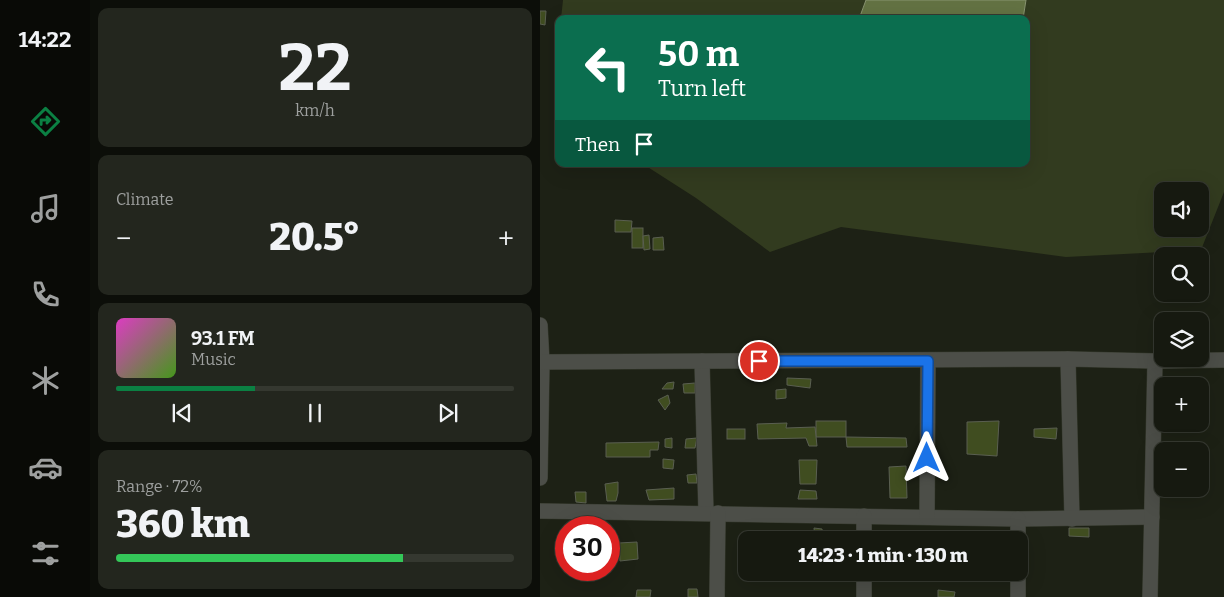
<!DOCTYPE html>
<meta charset="utf-8">
<style>
:root{--surface:#161910;--page:#23261e;--text:#f1f3f6;--muted:#9ea09f;--line:#353830;--accent:#0b8043}
body{margin:0;font-family:Bitter,serif;background:var(--page);color:var(--text);height:100vh;display:flex;flex-direction:column;font-size:19px;white-space:nowrap}
*{box-sizing:border-box;margin:0}
p{font-size:16px;color:var(--muted)}
.icon{flex:none;width:28px;height:28px;fill:none;stroke:currentColor;stroke-width:2;stroke-linecap:round;stroke-linejoin:round}
.map{position:relative;flex:1;overflow:hidden}
.details{display:flex;flex-direction:column;gap:8px;padding:8px;background:#0c0e09;width:450px}
.details>*{flex:none}
.guide{position:absolute;left:15px;top:15px;width:475px;height:152px;border-radius:10px;box-shadow:0 5px 20px #0002,0 0 0 1px var(--line);background:#0b6e4f;color:#fff;overflow:hidden}
.buttons{position:absolute;left:614px;top:182px;display:grid;gap:10px}
.buttons a{display:grid;place-items:center;width:55px;height:55px;border-radius:10px;background:var(--surface);box-shadow:0 5px 20px #0002,0 0 0 1px var(--line);font-size:25px}
.speed{position:absolute;left:15px;top:516px;display:flex;gap:10px;font-size:25px;font-weight:700;text-align:center}
.speed>*{display:grid;place-content:center;width:65px;height:65px;border-radius:50%;background:var(--surface);box-shadow:0 5px 20px #0002,0 0 0 1px var(--line);line-height:1}
.speed .limit{border:8px solid #d22;background:#fff;color:#111}
.pin{position:absolute;display:grid;place-items:center;width:42px;height:42px;color:#fff;margin:-21px;border:2px solid #fff;border-radius:50%;box-shadow:0 1px 5px #0007}
.me{position:absolute;width:55px;margin:-28px;rotate:0deg;stroke-linejoin:round;filter:drop-shadow(0 0 4px #0008)}
.turn{display:flex;align-items:center;gap:18px;height:105px;padding:0 20px;font-size:22px}
.turn .icon{width:65px;height:65px;stroke-width:2.5}
.turn b{display:block;font-size:35px;line-height:42px}
.then{display:flex;align-items:center;height:48px;padding:0 20px;background:#0003;gap:10px;font-size:19px}
.big{font-size:38px;font-weight:800;line-height:1.1}
.details .widget{flex:1;display:flex;flex-direction:column;justify-content:center;gap:8px;min-width:0;padding:0 18px;border-radius:10px;background:var(--page)}
.details .dial{align-items:center;gap:0}
.dial b{font-size:65px;line-height:1}
.song{display:flex;align-items:center;gap:15px}
.cover{width:60px;height:60px;border-radius:8px;background:linear-gradient(135deg,hsl(310 70% 55%),hsl(100 70% 35%))}
.played{height:5px;border-radius:2px;background:linear-gradient(90deg,var(--accent) 35%,var(--line) 35%)}
.keys{display:flex;justify-content:space-around;direction:ltr}
.heat{display:flex;justify-content:space-between;align-items:center;font-size:28px;direction:ltr}
.charge{height:8px;border-radius:4px;background:linear-gradient(90deg,#34c759 72%,var(--line) 0)}
.trip{position:absolute;left:198px;top:531px;width:290px;height:50px;border-radius:10px;background:var(--surface);box-shadow:0 5px 20px #0002,0 0 0 1px var(--line);font-weight:800;line-height:50px;text-align:center}
main{display:flex;flex:1;min-height:0}
.tabs{display:flex;flex-direction:column;width:90px;justify-content:space-around;align-items:center;background:#090a06;color:var(--muted)}
.tabs .icon{width:35px;height:35px}
.tabs .on{color:var(--accent)}
.tabs b{font-size:22px;color:var(--text)}
.map>svg:first-child{display:block}
.green{fill:#323b1f;fill-rule:evenodd}
.water{fill:#637243;stroke:#889370}
.building{fill:#404d20;stroke:#5a5f51}
.lines{fill:none;stroke-linecap:round;stroke-linejoin:round}
.minor-casing{stroke:#383c30;stroke-width:16}
.minor{stroke:#4c4e48;stroke-width:15}
.route-casing{stroke:#114b97;stroke-width:12}
.route{stroke:#1a73e8;stroke-width:9}
</style>
<main>
<nav class="tabs">
<b>14:22</b>
<svg class="icon on" aria-label="directions" viewBox="0 0 24 24"><path d="M12 3l9 9-9 9-9-9zM9 14v-3h6M13 9l2 2-2 2"/></svg>
<svg class="icon" aria-label="music" viewBox="0 0 24 24"><path d="M9 18V5l10-2v13"/><circle cx="6" cy="18" r="3"/><circle cx="16" cy="16" r="3"/></svg>
<svg class="icon" aria-label="phone" viewBox="0 0 24 24"><path d="M5 4h4l2 5-3 2q2 4 5 5l2-3 5 2v4C11 20 4 13 5 4z"/></svg>
<svg class="icon" aria-label="climate" viewBox="0 0 24 24"><path d="M12 3v18M4 7l16 10M4 17L20 7"/></svg>
<svg class="icon" aria-label="car" viewBox="0 0 24 24"><path d="M5 17H2v-5l4-1 3-4h7l3 4 3 1v5h-3M9 17h6M6 11h13"/><circle cx="7" cy="17" r="2"/><circle cx="17" cy="17" r="2"/></svg>
<svg class="icon" aria-label="filters" viewBox="0 0 24 24"><path d="M4 7h16M4 17h16"/><circle cx="9" cy="7" r="2"/><circle cx="15" cy="17" r="2"/></svg>
</nav>
<section class="details">
<div class="widget dial"><b>22</b><p>km/h</p></div>
<div class="widget"><p>Climate</p>
<div class="heat"><a>−</a><b class="big">20.5°</b><a>+</a></div>
</div>
<div class="widget">
<div class="song"><i class="cover"></i><div><b>93.1 FM</b><p>Music</p></div></div>
<div class="played"></div>
<div class="keys"><svg class="icon" aria-label="previous" viewBox="0 0 24 24"><path d="M18 5L8 12l10 7zM5 5v14"/></svg><svg class="icon" aria-label="pause" viewBox="0 0 24 24"><path d="M8 5v14M16 5v14"/></svg><svg class="icon" aria-label="next" viewBox="0 0 24 24"><path d="M6 5l10 7-10 7zM19 5v14"/></svg></div>
</div>
<div class="widget"><p>Range · 72%</p><b class="big">360 km</b><div class="charge"></div></div>
</section>
<div class="map">
<svg width="684" height="597" viewBox="0 0 684 597">
<rect width="100%" height="100%" fill="#1d2115"/>
<!-- green -->
<g class="green">
<polygon points="23,0 326,0 319,19 21,19"/>
<path d="M486,0H684V192L661,250L526,257L301,227L230,252L156,198L103,164H486V19H483ZM622,191H660V229H622Z"/>
</g>
<!-- water -->
<polygon class="water" points="326,0 486,0 483,19 319,19"/>
<!-- building -->
<g class="building">
<polygon points="0,11 6,11 5,25 0,24"/>
<polygon points="75,220 92,221 91,232 75,232"/>
<rect x="92" y="228" width="11" height="20"/>
<polygon points="109,235 110,249 104,250 103,236"/>
<polygon points="123,237 124,250 113,250 113,238"/>
<polygon points="247,378 271,379 270,388 247,385"/>
<polygon points="134,382 133,389 122,389 127,383"/>
<polygon points="155,383 155,393 144,393 143,384"/>
<polygon points="246,389 246,398 236,399 236,390"/>
<polygon points="128,395 130,403 125,410 118,400"/>
<rect x="276" y="421" width="30" height="16"/>
<polygon points="459,421 457,456 427,454 427,422"/>
<polygon points="247,423 246,428 275,427 277,446 269,446 266,438 218,439 217,424"/>
<polygon points="517,428 516,439 494,437 494,429"/>
<rect x="187" y="429" width="18" height="10"/>
<polygon points="306,437 366,438 367,447 307,447"/>
<polygon points="132,438 132,448 125,447 125,439"/>
<polygon points="157,438 155,448 145,448 146,439"/>
<polygon points="119,442 118,450 110,450 110,457 66,457 66,443"/>
<polygon points="123,459 134,460 133,469 123,468"/>
<polygon points="259,460 277,460 276,484 260,484"/>
<polygon points="366,466 367,498 350,498 349,467"/>
<polygon points="156,474 157,483 148,483 147,475"/>
<polygon points="78,482 78,493 76,501 67,501 65,484"/>
<polygon points="134,488 134,499 109,500 106,490"/>
<polygon points="260,490 276,491 277,499 258,499"/>
<polygon points="35,492 46,492 46,503 36,502"/>
<polygon points="274,528 282,529 283,538 275,539"/>
<polygon points="529,528 549,528 549,537 529,536"/>
<polygon points="97,542 98,559 80,561 79,543"/>
<polygon points="148,589 157,589 158,597 148,597"/>
<polygon points="97,590 111,590 110,597 96,597"/>
<polygon points="398,590 415,592 414,597 398,597"/>
</g>
<g class="lines">
<defs>
<g id="minor">
<polyline points="0,325 2,362 0,478"/>
<polyline points="528,359 532,519"/>
<polyline points="162,361 166,513"/>
<polyline points="0,362 528,359 615,361 684,360"/>
<polyline points="0,511 478,519 612,517"/>
<polyline points="324,516 324,540"/>
<polyline points="387,517 388,361"/>
<polyline points="478,540 478,519"/>
<polyline points="324,572 324,597"/>
<polyline points="177,597 178,513"/>
<polyline points="478,597 478,572"/>
<polyline points="610,597 615,361"/>
</g>
</defs>
<!-- minor casing -->
<use href="#minor" class="minor-casing"/>
<!-- minor -->
<use href="#minor" class="minor"/>
</g>
<g class="lines">
<defs>
<polyline id="route" points="219,361 388,361 387,458"/>
</defs>
<!-- route casing -->
<use href="#route" class="route-casing"/>
<!-- route -->
<use href="#route" class="route"/>
</g>
</svg>
<div class="buttons">
<a><svg class="icon" aria-label="sound" viewBox="0 0 24 24"><path d="M4 9h4l5-4v14l-5-4H4zM17 9q2 3 0 6"/></svg></a>
<a><svg class="icon" aria-label="search" viewBox="0 0 24 24"><circle cx="10" cy="10" r="6"/><path d="M15 15l6 6"/></svg></a>
<a><svg class="icon" aria-label="layers" viewBox="0 0 24 24"><path d="M12 4l9 5-9 5-9-5zM3 14l9 5 9-5"/></svg></a>
<a>+</a>
<a>−</a>
</div>
<div class="speed"><div class="limit">30</div></div>
<div class="pin" style="left:219px;top:361px;background:#d93025"><svg class="icon" aria-label="arrive" viewBox="0 0 24 24"><path d="M6 21V4h12l-3 4 3 4H6"/></svg></div>
<svg class="me" style="left:387px;top:458px" viewBox="-20 -20 40 40"><path d="M0-17L14 15 0 8-14 15z" fill="#1a73e8" stroke="#fff" stroke-width="4"/></svg>
<div class="trip">14:23 · 1 min · 130 m</div>
<div class="guide">
<div class="turn"><svg class="icon" aria-label="left" viewBox="0 0 24 24"><path d="M17 20v-9H6M10 6l-5 5 5 5"/></svg><div><b>50 m</b>Turn left</div></div>
<div class="then">Then<svg class="icon" aria-label="arrive" viewBox="0 0 24 24"><path d="M6 21V4h12l-3 4 3 4H6"/></svg></div>
</div>
</div>
</main>
